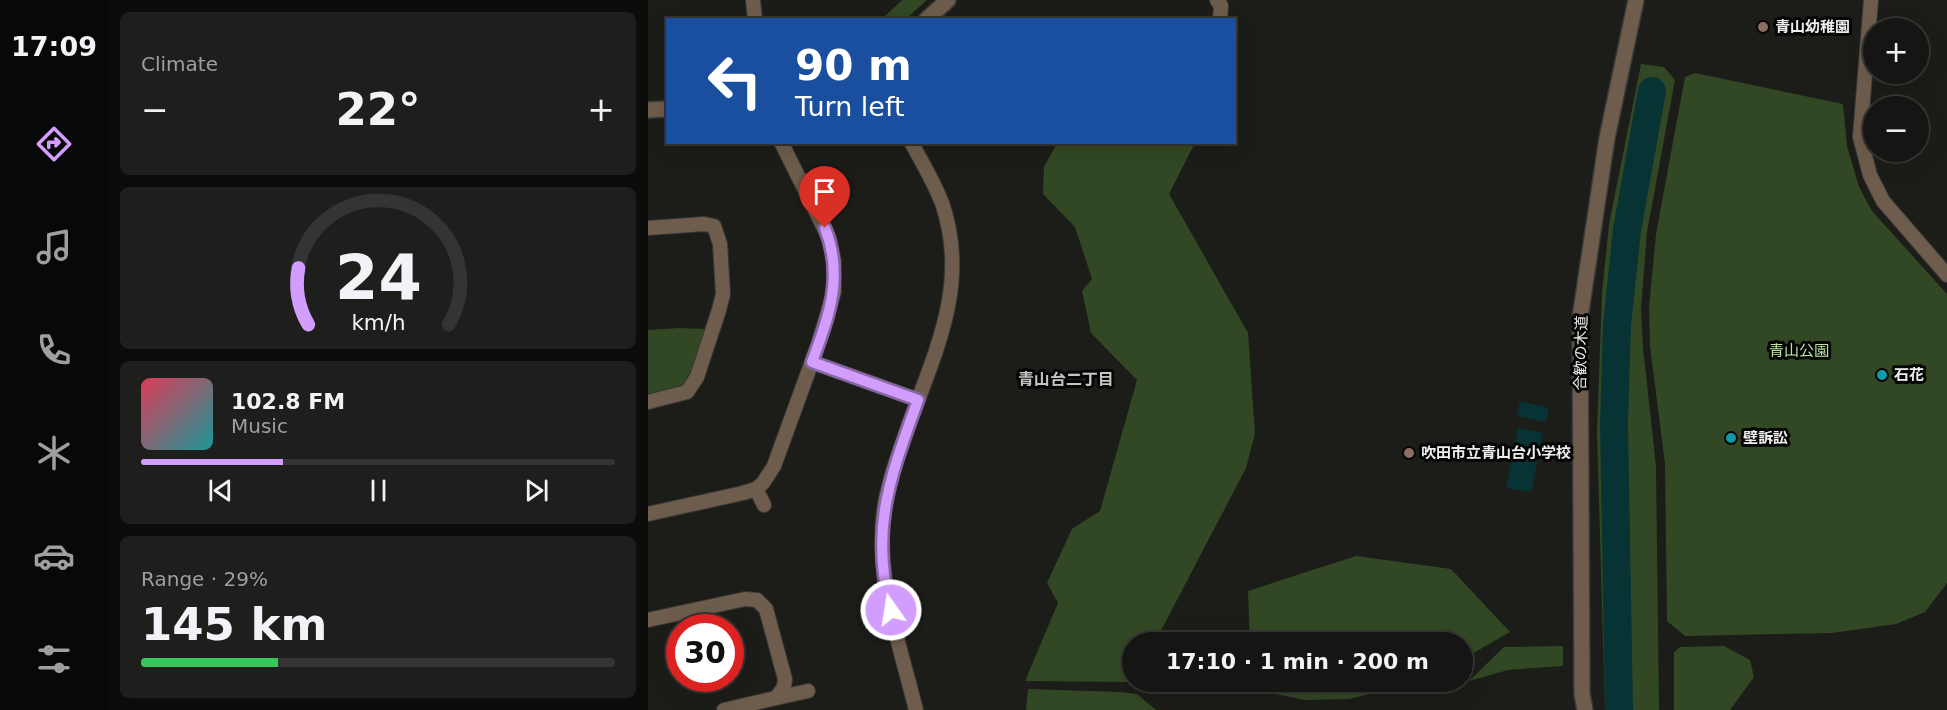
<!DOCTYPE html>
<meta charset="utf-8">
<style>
:root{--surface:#151513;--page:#1e1e1c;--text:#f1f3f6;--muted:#9d9fa0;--line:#343433;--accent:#d29dfd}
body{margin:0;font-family:"DejaVu Sans","Noto Sans JP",sans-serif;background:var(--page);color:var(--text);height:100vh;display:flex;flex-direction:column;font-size:22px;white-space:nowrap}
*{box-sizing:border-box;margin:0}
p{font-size:20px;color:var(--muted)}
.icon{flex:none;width:33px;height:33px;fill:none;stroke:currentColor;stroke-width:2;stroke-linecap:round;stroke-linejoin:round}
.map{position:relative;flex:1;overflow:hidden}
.sheet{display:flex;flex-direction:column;gap:12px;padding:12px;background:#0c0c0a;width:540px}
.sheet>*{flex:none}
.hud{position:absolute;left:18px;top:18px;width:570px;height:126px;border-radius:0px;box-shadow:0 6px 24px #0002,0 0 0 2px var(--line);background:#1a4fa0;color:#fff;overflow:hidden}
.controls{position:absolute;left:1215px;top:18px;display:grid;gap:12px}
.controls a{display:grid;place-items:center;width:66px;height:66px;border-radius:50%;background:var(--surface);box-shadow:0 6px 24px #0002,0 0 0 2px var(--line);font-size:30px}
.speed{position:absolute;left:18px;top:614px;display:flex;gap:12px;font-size:30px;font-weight:700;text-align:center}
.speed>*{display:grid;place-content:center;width:78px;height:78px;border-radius:50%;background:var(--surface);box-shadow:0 6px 24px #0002,0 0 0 2px var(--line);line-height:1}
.speed .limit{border:9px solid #d22;background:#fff;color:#111}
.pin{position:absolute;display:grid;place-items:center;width:51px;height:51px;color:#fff;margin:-62px -26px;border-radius:50% 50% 50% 0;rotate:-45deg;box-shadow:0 0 6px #0007}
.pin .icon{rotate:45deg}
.me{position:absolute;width:66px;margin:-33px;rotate:347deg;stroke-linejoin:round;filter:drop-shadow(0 0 4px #0008)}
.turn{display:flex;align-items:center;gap:21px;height:126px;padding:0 30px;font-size:27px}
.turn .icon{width:78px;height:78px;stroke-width:2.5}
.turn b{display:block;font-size:42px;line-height:51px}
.big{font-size:45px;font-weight:800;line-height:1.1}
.sheet .tile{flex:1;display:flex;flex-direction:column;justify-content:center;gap:9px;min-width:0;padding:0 21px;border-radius:9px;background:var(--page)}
.sheet .dial{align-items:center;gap:0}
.dial svg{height:156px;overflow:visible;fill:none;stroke:var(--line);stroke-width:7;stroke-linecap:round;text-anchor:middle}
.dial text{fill:var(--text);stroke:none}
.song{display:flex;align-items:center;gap:18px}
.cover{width:72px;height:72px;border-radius:9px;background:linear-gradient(135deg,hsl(350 70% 55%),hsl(180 70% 35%))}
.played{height:6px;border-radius:3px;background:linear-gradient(90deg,var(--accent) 30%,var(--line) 30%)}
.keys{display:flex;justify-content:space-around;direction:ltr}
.heat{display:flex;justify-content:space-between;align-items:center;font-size:33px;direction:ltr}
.charge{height:9px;border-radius:4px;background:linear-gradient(90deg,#34c759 29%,var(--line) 0)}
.trip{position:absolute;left:474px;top:632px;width:351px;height:60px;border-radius:30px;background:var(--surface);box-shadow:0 6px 24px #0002,0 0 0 2px var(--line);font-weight:800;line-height:60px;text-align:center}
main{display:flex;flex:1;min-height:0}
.tabs{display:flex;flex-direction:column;width:108px;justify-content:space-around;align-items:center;background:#080808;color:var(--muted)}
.tabs .icon{width:42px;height:42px}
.tabs .on{color:var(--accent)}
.tabs b{font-size:27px;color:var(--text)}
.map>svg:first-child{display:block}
.green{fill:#324824}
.water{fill:#083334}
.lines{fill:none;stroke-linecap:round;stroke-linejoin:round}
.river{stroke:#083334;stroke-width:28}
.minor-casing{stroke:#393937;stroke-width:16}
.tertiary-casing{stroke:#393937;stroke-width:18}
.minor{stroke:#6e5d4c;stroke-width:14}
.tertiary{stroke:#6e5d4c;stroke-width:15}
.route-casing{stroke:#8866a4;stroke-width:15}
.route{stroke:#d29dfd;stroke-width:10}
.education-dot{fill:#8d6e63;stroke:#070606;stroke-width:2}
.culture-dot{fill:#0f9aa8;stroke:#070606;stroke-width:2}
.labels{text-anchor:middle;stroke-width:6;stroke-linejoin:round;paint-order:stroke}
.poi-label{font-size:15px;font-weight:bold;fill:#eeeeec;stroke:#070606;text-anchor:start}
.park-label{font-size:15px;fill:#b8e49d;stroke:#070606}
.street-label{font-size:15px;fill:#eeeeec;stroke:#070606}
.neighbourhood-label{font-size:16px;font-weight:bold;fill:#c6c5c2;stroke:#070606}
</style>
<main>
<nav class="tabs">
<b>17:09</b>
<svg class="icon on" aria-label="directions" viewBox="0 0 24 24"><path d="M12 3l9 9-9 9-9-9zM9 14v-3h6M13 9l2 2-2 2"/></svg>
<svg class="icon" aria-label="music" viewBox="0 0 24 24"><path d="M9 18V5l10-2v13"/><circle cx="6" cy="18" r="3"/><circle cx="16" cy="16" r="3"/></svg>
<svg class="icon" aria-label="phone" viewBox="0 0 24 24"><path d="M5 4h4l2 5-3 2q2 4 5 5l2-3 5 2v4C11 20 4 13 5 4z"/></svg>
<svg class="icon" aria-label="climate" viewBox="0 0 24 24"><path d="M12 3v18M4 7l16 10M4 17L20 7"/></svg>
<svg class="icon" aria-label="car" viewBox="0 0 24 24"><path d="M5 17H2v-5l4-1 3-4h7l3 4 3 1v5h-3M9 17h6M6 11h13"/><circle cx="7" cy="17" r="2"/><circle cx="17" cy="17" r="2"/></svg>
<svg class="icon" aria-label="filters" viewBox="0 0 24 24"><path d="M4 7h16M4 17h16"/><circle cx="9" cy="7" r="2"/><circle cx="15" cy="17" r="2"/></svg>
</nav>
<section class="sheet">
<div class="tile"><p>Climate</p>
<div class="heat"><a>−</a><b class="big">22°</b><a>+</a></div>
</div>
<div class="tile dial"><svg viewBox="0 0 100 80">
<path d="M14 69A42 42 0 1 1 86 69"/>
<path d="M14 69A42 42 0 0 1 9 40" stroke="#d29dfd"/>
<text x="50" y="56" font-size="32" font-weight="700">24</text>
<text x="50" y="72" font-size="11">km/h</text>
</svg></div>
<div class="tile">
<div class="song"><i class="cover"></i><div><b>102.8 FM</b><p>Music</p></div></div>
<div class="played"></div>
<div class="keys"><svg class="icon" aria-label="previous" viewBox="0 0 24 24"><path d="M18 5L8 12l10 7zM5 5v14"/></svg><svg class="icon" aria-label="pause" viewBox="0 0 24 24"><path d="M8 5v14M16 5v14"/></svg><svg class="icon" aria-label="next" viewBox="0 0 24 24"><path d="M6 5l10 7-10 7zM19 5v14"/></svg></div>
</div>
<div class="tile"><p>Range · 29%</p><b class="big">145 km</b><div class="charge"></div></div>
</section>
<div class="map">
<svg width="1299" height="710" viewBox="0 0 1299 710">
<rect width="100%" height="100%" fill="#1c1c19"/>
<!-- green -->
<g class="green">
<polygon points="254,0 279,0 258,19 234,19"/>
<polygon points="993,64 1016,67 1027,80 999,232 993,309 995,348 1008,466 1011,710 957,710 949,432 954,293 961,224"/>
<polygon points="1047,73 1195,104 1199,146 1211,187 1224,211 1299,294 1299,583 1277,612 1248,624 1184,633 1037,636 1019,621 1017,464 1002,346 1001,308 1008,234 1037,77"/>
<polygon points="409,143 547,143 521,194 600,333 607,434 598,468 507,642 484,642 484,680 481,682 377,681 410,603 399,583 424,529 452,511 489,380 443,333 434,291 444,279 427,227 395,194 396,167"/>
<polygon points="31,328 57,329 43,371 34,385 0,394 0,330"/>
<polygon points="708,556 803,569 862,632 815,659 814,642 602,642 600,591"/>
<polygon points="915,646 915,666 860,670 821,681 856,647"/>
<polygon points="1076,646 1102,660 1106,677 1082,710 1026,710 1026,652 1032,647"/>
<polygon points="615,681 774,681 701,699 657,700 628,694"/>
<polygon points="380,689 473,692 489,694 508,710 378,710"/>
</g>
<!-- water -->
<g class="water">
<polygon points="872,401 901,408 898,422 869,416"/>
<polygon points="870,428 895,433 883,492 858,488"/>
</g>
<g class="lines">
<!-- river -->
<polyline class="river" points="971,710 966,424 969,325 979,230 1004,91"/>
<defs>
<g id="minor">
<polyline points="105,0 107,20"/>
<polyline points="569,0 573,6 572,20"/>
<polyline points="1223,0 1212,137 1222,175 1235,201 1299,275"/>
<path d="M263,142C274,162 286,182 294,203C322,284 287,352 260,427C251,454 240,481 236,510C227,577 252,645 268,710"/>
<polyline points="0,228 56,224 66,226 72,244 75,294 71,310 49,377 39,392 0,402"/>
<polyline points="164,362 270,400"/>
<polyline points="108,489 116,505"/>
<polyline points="0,514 95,493 108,489 115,483 126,466 170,345 186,292 186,261 181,238 133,142"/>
<polyline points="0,620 97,599 109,600 118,609 137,679 136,687 128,698 76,710"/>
<polyline points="128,698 160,691"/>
</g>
<g id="tertiary">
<polyline points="278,20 300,0"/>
<polyline points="0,110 20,109"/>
<polyline points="937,710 934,694 932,318 959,138 988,0"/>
</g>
</defs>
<!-- minor casing -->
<use href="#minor" class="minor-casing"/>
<!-- tertiary casing -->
<use href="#tertiary" class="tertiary-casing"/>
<!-- minor -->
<use href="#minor" class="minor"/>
<!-- tertiary -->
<use href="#tertiary" class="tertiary"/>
</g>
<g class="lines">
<defs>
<path id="route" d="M177,228C196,277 181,316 164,362L270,400C243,475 221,529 243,610"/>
</defs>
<!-- route casing -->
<use href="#route" class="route-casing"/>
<!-- route -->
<use href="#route" class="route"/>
</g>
<!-- markers -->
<g class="education-dot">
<circle cx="1115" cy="27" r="6"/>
<circle cx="761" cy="453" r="6"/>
</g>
<g class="culture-dot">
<circle cx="1234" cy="375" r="6"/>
<circle cx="1083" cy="438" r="6"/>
</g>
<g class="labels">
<!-- poi labels -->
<g class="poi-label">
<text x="1127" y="32">青山幼稚園</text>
<text x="1246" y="380">石花</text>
<text x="1095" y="443">壁訴訟</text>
<text x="773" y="458">吹田市立青山台小学校</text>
</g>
<!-- park labels -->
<g class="park-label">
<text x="1151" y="356">青山公園</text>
</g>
<!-- street labels -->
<g class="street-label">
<text transform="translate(933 353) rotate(-89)" y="5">合歓の木道</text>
</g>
<!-- neighbourhood labels -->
<g class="neighbourhood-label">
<text x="418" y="385">青山台二丁目</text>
</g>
</g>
</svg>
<div class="controls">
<a>+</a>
<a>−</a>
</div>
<div class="speed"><div class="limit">30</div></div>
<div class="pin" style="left:177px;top:228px;background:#d93025"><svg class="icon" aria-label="arrive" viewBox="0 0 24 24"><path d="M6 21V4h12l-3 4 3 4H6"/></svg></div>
<svg class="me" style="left:243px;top:610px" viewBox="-20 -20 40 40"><circle r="17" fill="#d29dfd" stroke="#fff" stroke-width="3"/><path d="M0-11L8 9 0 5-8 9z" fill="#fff"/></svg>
<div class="trip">17:10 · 1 min · 200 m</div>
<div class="hud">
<div class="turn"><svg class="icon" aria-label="left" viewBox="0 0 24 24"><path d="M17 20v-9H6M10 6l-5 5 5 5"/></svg><div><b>90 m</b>Turn left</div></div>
</div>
</div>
</main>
